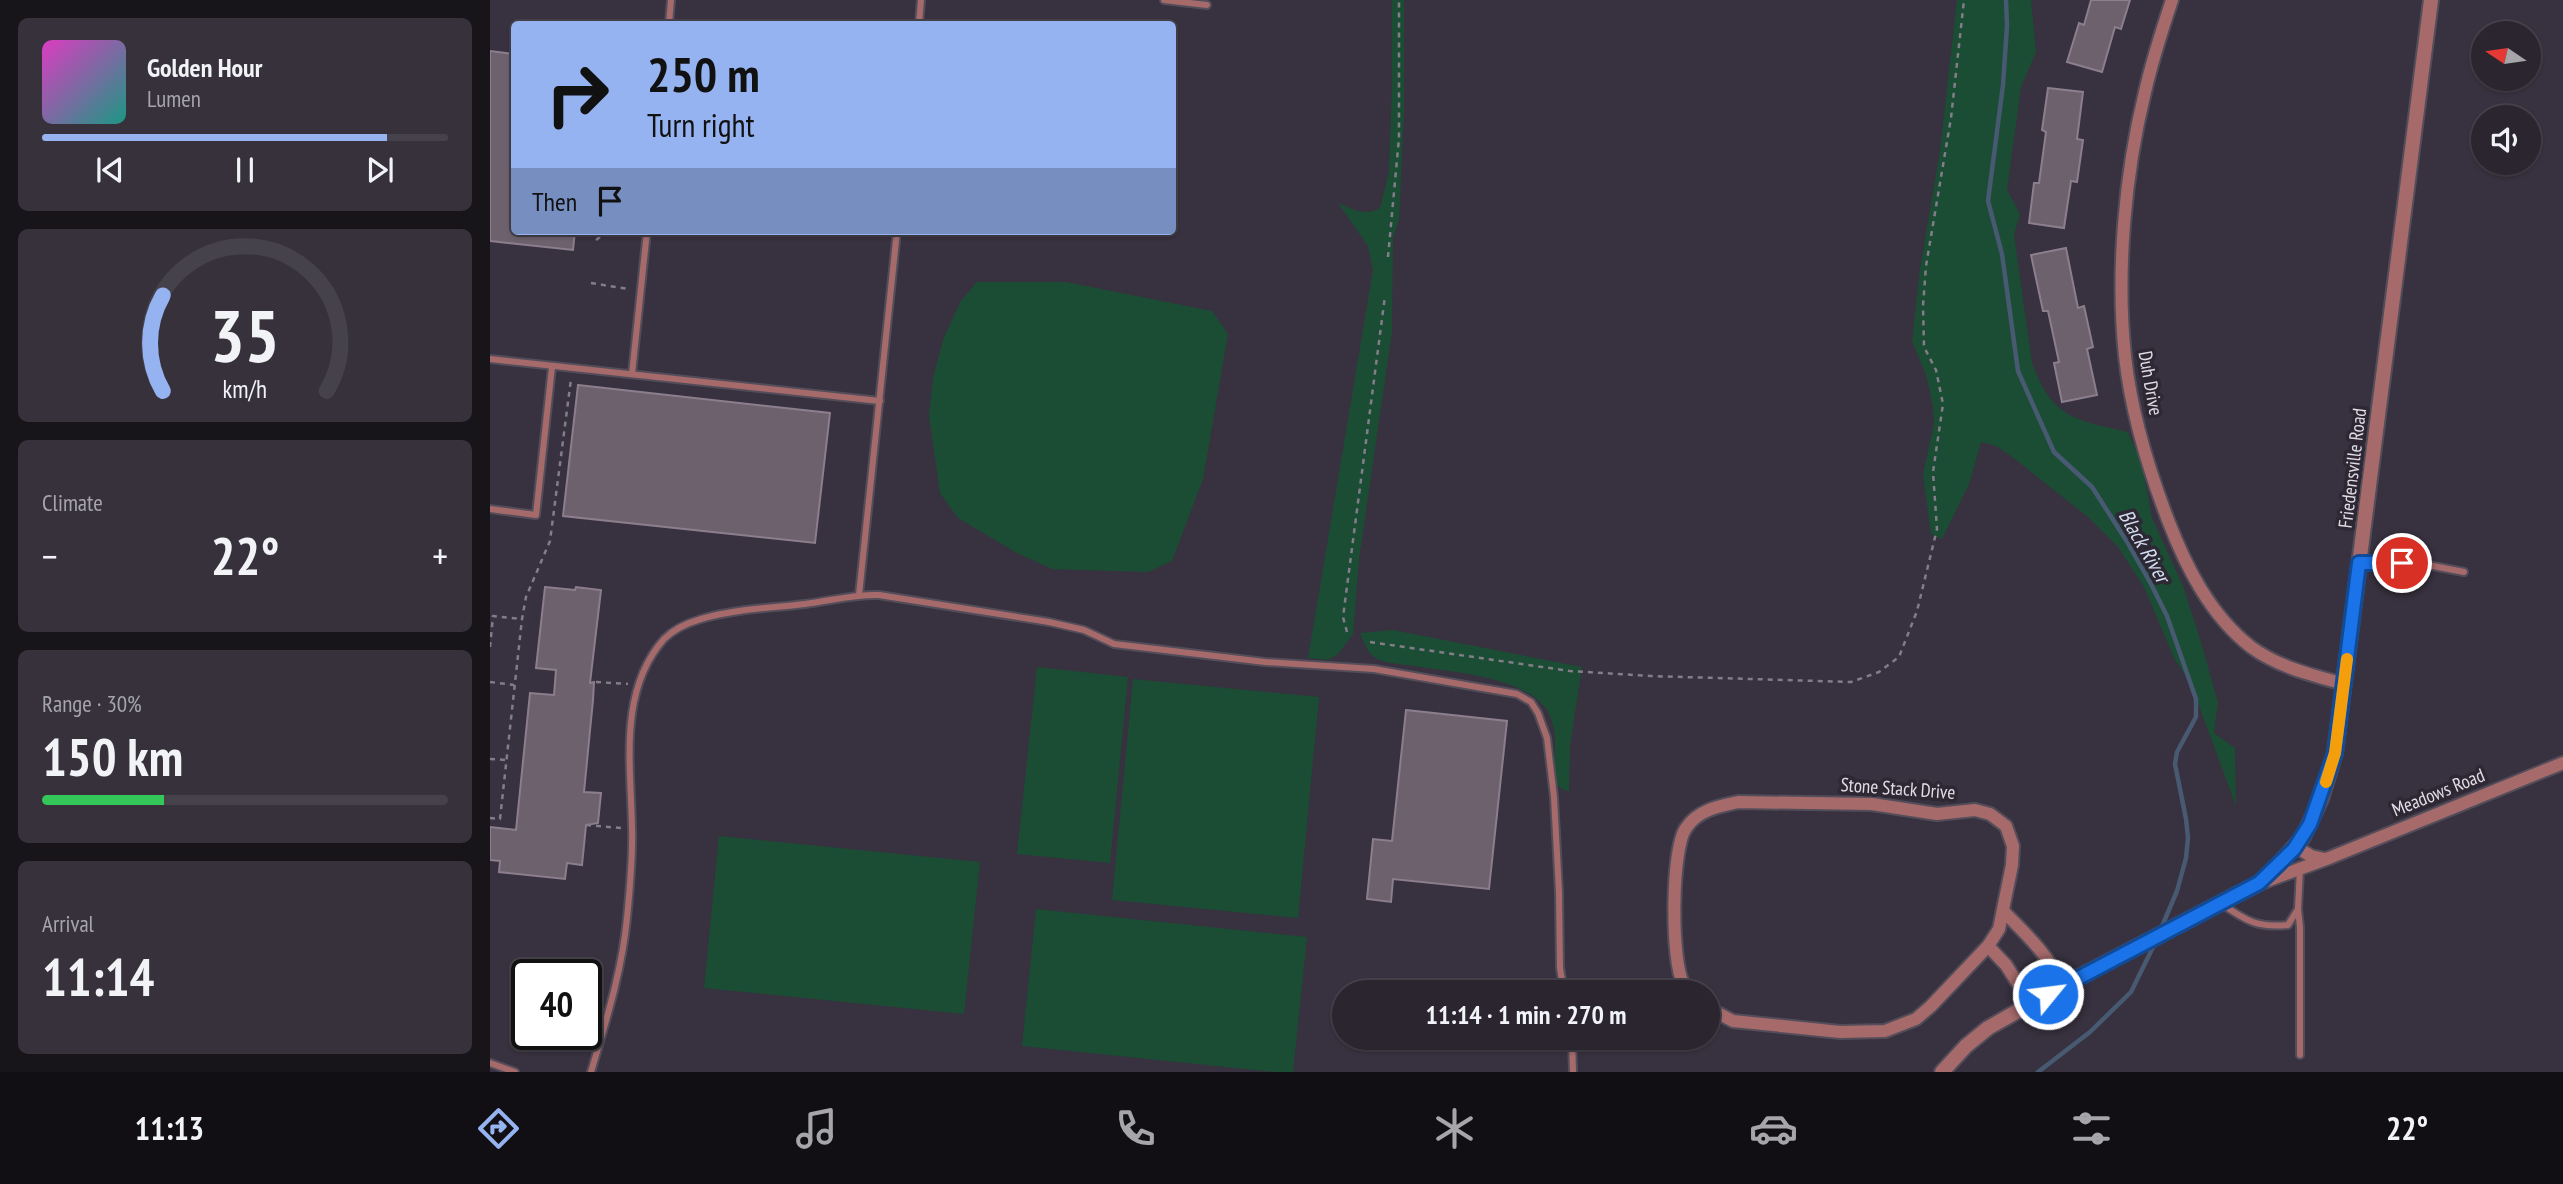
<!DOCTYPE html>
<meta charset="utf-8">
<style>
:root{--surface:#2a252f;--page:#36313b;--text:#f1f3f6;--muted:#a5a5aa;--line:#46424b;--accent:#95b2f1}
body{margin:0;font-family:"PT Sans Narrow",sans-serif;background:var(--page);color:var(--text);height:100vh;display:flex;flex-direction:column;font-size:26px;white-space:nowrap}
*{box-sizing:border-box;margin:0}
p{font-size:23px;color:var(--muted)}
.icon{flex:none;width:38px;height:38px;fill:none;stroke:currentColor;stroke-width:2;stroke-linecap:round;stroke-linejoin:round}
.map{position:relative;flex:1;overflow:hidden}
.side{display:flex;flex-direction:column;gap:18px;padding:18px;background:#17141a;width:490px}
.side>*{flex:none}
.top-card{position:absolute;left:21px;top:21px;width:665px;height:214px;border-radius:7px;box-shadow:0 2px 5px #0004,0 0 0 2px var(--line);background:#95b2f1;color:#111;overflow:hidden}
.needle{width:46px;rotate:283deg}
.tools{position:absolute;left:1981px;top:21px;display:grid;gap:14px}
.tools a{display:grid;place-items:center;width:70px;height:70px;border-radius:50%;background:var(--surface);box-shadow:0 2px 5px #0004,0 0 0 2px var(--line);font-size:35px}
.speed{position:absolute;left:21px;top:959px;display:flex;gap:14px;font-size:35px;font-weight:700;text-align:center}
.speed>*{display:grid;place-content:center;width:91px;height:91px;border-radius:50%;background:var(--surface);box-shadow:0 2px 5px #0004,0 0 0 2px var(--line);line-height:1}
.speed .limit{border:4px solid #111;border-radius:10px;background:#fff;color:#111}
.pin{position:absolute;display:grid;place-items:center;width:60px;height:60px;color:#fff;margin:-30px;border:4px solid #fff;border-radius:50%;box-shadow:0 2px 7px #0007}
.me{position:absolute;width:77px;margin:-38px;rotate:61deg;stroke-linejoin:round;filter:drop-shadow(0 0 5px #0008)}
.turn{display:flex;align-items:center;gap:24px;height:147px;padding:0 21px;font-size:32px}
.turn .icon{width:91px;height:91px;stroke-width:2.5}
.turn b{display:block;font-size:49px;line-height:60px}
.then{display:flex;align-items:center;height:66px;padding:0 21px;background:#0003;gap:14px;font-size:26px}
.big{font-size:52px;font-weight:700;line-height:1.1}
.side .card{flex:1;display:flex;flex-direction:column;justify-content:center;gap:10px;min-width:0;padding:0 24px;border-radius:10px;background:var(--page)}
.side .dial{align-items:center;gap:0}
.dial svg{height:182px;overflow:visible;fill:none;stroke:var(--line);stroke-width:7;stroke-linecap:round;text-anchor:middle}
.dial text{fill:var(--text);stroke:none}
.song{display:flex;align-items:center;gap:21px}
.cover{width:84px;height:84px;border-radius:10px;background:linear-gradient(135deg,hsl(310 70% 55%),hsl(170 70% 35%))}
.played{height:7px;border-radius:4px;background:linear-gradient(90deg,var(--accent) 85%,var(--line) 85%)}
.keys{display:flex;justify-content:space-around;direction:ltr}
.heat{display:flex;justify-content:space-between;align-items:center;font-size:38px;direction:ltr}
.charge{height:10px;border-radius:5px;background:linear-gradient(90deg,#34c759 30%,var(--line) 0)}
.trip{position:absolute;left:842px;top:980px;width:388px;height:70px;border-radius:35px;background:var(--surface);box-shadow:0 2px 5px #0004,0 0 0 2px var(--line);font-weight:700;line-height:70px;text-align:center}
.tabs{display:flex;height:112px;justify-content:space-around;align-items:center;background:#110f13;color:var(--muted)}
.tabs .icon{width:49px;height:49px}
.tabs .selected{color:var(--accent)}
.tabs b{font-size:32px;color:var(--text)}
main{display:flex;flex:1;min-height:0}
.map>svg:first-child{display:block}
.green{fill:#1b4d35}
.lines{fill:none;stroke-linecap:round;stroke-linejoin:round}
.stream{stroke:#485a72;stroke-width:4.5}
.building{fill:#6e616e;stroke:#8c7e8c;stroke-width:2}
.service-casing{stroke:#534d5a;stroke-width:10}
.minor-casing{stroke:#534d5a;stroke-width:16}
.tertiary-casing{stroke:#534d5a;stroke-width:18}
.path{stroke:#837d89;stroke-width:2.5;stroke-dasharray:5 5;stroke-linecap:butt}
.service{stroke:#a66a6b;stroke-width:6}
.minor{stroke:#a66a6b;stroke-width:12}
.tertiary{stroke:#a66a6b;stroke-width:14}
.route-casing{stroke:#114b97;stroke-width:18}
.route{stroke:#1a73e8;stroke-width:12}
.slow{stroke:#f59e0b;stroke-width:12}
.labels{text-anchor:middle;stroke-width:7;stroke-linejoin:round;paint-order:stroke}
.street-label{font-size:19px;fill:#e1dde6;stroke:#2e2734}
.water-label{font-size:21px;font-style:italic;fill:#d1dff0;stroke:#2e2734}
</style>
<main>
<section class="side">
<div class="card">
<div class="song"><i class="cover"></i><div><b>Golden Hour</b><p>Lumen</p></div></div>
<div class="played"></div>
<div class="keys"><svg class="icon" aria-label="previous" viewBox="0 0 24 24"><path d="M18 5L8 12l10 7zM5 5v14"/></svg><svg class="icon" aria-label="pause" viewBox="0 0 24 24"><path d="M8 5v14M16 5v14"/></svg><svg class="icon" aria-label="next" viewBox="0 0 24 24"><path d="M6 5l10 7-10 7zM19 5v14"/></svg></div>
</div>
<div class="card dial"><svg viewBox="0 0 100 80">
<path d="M14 69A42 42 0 1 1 86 69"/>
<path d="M14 69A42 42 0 0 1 14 27" stroke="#95b2f1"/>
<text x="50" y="56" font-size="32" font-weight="700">35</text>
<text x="50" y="72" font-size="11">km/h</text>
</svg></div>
<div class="card"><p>Climate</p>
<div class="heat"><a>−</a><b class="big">22°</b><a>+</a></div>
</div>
<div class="card"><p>Range · 30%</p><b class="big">150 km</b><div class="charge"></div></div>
<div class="card"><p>Arrival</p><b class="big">11:14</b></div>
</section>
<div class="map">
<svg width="2073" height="1072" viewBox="0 0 2073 1072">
<rect width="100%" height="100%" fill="#38313f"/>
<!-- green -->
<g class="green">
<path d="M902,0H914V111L909,220L903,237L902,332L869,559L863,634L848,654L838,660L818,658L883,270L878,246L848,203C862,209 875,217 890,208L899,172L902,89Z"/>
<path d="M1467,0H1541L1546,52L1531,87L1517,190L1530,214L1524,235L1542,363C1562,418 1585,420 1638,432L1652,464L1662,518L1693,586L1711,642L1728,703L1724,733L1745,748L1746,806L1701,684L1684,658L1654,587L1628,547L1598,517L1521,456L1506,446L1491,442L1479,484L1452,539L1441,534L1433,475L1444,423L1443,406L1436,375L1422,341L1430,269L1450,151Z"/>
<polygon points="487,282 576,282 722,311 738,334 713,479 682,561 658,572 562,569 525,552 468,518 450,493 439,416 443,378 453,340 470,302"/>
<path d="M903,630L1092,667L1080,745L1079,792L1064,784C1063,761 1069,737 1060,716C1044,677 961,672 924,666C911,664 894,664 883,656C877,652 873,640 870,633Z"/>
<polygon points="547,667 638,677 620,863 527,854"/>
<polygon points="643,679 829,697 808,918 622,900"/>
<polygon points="229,836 490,862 474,1014 214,988"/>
<polygon points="546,909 817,937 803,1072 784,1072 532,1046"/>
</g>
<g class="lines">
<!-- stream -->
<g class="stream">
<polyline points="1516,0 1517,26 1513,85 1498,201 1512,254 1528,371 1564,452 1602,487 1636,540 1661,584 1677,616 1706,699 1706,717 1687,752 1685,764 1696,819 1698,838 1696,858 1687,891 1670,931"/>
<polyline points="1548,1072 1600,1032 1641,992 1665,943"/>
</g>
</g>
<!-- building -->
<g class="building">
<polygon points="1601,0 1640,0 1631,29 1625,27 1612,72 1577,62 1589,23 1594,25"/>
<polygon points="0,51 24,54 24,231 85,231 83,250 0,241"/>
<polygon points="1558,88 1593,92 1587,139 1593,140 1587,182 1581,181 1574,228 1539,223 1544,183 1549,183 1556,132 1552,130"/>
<polygon points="1576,248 1588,308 1594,306 1603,347 1597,349 1607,395 1572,402 1564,363 1569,362 1558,311 1553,311 1541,255"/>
<polygon points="88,385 340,413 325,543 73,516"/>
<polygon points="55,587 85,590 86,587 111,590 100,683 104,682 103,700 94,792 111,793 108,823 96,825 92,865 77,863 75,879 9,872 10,861 0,860 0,827 26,830 40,693 64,695 66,670 46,668"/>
<polygon points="916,710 1017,721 999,889 903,879 901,902 877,899 883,839 902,841"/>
</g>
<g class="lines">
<defs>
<g id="service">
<polyline points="674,0 717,5"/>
<polyline points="179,24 181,0"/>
<polyline points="429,24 431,0"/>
<polyline points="0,359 390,401"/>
<polyline points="142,374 157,231"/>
<polyline points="0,509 46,515 62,367"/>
<polyline points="1871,563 1933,564 1974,572"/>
<polyline points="369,595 407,231"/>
<path d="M1732,904C1756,921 1768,928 1798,925L1808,909L1810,869"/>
<polyline points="1808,909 1810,927 1810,1055"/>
<polyline points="1082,1038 1083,1072"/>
<polyline points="0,1063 25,1072"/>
<path d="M101,1072C116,1021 132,971 137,918C140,888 143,857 142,828C141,765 128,691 174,639C184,629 197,623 211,619C244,609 281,608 315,604C340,601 364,594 389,595L559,622L594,630L624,644L775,662L884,669L1027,694L1041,702L1048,713L1057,738L1064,797L1069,892L1070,968L1074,992"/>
</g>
<g id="minor">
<path d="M1682,0C1672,30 1662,61 1655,92C1635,173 1626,272 1635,356C1641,411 1658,468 1678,520C1696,567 1720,615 1761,647C1788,667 1822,675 1854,684"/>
<polyline points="1806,847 1821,856 1835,859"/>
<polyline points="1771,883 1839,858 2073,763"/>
<path d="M1513,911C1536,934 1559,955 1572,986"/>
<polyline points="1498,946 1516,965 1541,1004"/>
<path d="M1199,992C1197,989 1194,987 1193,983C1181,960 1181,849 1196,828C1208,810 1229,806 1248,802L1382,804L1447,814L1485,810L1500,814L1516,826L1523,846L1522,865L1509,929L1498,946L1441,1006L1426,1019L1395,1031L1350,1032L1243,1021L1218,1008"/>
</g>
<polyline id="tertiary" points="1452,1072 1476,1046 1498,1028 1572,986 1769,883 1785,869 1813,837 1831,799 1845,753 1941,0"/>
</defs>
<!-- service casing -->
<use href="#service" class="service-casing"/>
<!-- minor casing -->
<use href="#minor" class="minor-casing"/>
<!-- tertiary casing -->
<use href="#tertiary" class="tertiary-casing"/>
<!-- path -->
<g class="path">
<polyline points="106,240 118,231"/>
<polyline points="898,257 909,138 909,0"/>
<polyline points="101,283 138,289"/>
<polyline points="857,632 853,617 895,296"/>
<polyline points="880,642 1080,671 1160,676 1361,682 1389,672 1409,657 1427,611 1447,529 1443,472 1453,404 1446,370 1434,347 1433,306 1436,266 1461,118 1474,0"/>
<polyline points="0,647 3,616 32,619"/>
<polyline points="0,682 24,685"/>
<polyline points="106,682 138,684"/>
<polyline points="0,759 17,760"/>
<polyline points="0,818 10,819 32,619 36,597 60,541 81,379"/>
<polyline points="96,825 131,828"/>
</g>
<!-- service -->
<use href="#service" class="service"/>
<!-- minor -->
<use href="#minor" class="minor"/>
<!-- tertiary -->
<use href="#tertiary" class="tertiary"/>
</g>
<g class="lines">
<defs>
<polyline id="route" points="1558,994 1769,883 1804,849 1820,824 1845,753 1869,563 1912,563"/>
</defs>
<!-- route casing -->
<use href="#route" class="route-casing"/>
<!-- route -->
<use href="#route" class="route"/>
<!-- slow -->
<polyline class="slow" points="1836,782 1845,753 1857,659"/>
</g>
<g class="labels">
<!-- street labels -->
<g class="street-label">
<text transform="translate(1661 383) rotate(80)" y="7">Duh Drive</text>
<text transform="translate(1862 468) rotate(-83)" y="7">Friedensville Road</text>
<text transform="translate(1408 788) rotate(4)" y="7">Stone Stack Drive</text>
<text transform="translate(1948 792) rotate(-22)" y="7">Meadows Road</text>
</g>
<!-- water labels -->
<g class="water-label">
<text transform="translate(1654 546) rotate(60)" y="7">Black River</text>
</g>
</g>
</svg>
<div class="tools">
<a><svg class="needle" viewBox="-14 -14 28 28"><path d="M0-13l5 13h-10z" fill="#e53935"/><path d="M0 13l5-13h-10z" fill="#a5a5aa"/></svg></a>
<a><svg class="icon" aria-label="sound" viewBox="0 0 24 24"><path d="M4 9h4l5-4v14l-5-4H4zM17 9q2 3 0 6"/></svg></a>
</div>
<div class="speed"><div class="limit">40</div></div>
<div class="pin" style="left:1912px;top:563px;background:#d93025"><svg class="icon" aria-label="arrive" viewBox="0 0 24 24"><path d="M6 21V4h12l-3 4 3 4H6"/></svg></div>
<svg class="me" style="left:1558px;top:994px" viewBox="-20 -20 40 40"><circle r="17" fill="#1a73e8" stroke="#fff" stroke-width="3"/><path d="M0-11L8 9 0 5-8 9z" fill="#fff"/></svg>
<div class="trip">11:14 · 1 min · 270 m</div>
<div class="top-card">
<div class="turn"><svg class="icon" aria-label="right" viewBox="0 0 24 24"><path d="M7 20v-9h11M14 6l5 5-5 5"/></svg><div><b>250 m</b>Turn right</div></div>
<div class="then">Then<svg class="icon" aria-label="arrive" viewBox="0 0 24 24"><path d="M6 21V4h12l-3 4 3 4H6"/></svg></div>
</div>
</div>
</main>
<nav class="tabs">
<b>11:13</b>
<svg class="icon selected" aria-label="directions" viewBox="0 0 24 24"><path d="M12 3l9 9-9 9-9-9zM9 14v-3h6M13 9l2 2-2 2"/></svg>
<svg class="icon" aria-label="music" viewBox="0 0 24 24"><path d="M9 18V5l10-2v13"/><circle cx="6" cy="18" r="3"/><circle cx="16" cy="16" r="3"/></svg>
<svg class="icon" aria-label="phone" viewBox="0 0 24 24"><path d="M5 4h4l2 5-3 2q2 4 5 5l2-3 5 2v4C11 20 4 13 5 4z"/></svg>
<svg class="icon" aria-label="climate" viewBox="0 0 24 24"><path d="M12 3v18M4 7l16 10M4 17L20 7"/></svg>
<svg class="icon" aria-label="car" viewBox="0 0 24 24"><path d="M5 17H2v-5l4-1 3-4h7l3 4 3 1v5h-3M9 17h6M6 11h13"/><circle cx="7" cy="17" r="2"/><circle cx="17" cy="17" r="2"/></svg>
<svg class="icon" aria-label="filters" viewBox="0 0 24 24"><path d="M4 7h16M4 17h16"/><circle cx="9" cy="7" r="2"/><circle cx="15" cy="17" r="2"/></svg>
<b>22°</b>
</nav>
